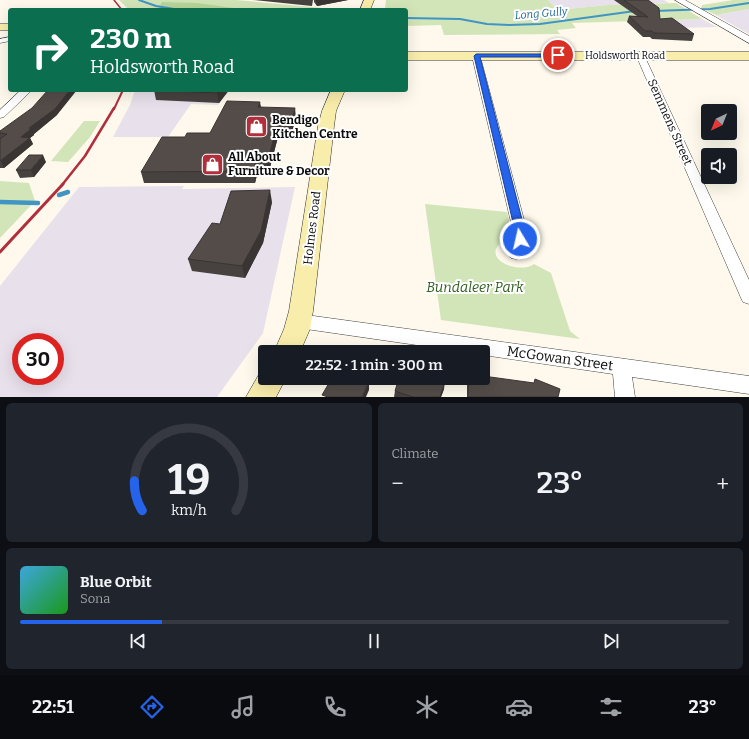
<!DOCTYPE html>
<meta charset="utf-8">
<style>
:root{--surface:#171b24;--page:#20242c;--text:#f1f3f6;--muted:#9ea1a6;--line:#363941;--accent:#2563eb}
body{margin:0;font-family:Bitter,serif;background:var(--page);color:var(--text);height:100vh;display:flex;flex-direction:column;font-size:15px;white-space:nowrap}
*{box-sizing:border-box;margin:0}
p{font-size:13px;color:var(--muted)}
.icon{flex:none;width:22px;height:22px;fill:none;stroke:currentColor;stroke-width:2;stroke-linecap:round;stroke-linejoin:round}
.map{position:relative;height:397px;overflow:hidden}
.drawer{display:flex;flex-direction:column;gap:6px;padding:6px;background:#0d0f14;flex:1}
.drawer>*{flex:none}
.banner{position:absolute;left:8px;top:8px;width:400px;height:84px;border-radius:4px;box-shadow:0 4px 16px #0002;background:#0b6e4f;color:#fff;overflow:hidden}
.needle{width:26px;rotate:223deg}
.tools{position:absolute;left:701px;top:104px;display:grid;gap:8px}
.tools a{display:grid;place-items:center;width:36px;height:36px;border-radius:4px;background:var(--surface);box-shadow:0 4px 16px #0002;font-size:20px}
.speed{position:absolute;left:12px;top:333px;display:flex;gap:8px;font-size:20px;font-weight:700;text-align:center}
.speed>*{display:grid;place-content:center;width:52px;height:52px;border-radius:50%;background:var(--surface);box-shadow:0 4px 16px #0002;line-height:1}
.speed .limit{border:6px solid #d22;background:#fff;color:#111}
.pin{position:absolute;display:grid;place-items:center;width:34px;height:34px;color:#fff;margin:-17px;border:2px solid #fff;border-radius:50%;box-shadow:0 1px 4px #0007}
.me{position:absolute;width:44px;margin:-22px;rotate:351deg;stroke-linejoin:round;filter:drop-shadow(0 0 3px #0008)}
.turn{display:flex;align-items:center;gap:14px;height:84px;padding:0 16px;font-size:18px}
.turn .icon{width:52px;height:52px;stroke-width:2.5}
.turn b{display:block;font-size:28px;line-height:34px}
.big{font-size:30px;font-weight:600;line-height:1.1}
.drawer .widget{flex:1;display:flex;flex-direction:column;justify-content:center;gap:6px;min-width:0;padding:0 14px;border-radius:6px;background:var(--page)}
.drawer .dial{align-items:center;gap:0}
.dial svg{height:104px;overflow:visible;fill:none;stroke:var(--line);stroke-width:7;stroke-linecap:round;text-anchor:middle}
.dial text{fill:var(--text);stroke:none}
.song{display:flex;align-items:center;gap:12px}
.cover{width:48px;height:48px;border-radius:6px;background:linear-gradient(135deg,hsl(200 70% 55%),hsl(120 70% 35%))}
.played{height:4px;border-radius:2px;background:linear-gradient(90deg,var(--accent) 20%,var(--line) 20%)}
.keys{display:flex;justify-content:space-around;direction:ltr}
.heat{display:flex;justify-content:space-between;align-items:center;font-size:22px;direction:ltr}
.drawer .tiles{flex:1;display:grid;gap:6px;grid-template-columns:1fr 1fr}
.widget:last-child{grid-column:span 2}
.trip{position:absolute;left:258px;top:345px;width:232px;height:40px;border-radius:4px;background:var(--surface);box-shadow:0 4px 16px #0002;font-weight:600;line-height:40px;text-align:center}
.tab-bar{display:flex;height:64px;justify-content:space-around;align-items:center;background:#090b0e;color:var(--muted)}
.tab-bar .icon{width:28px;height:28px}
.tab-bar .active{color:var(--accent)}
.tab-bar b{font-size:18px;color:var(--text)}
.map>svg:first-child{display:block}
.industrial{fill:#e8e0ea;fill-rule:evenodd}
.green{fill:#d2e5b8}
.forest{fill:#b7d599}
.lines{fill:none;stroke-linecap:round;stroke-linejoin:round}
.stream-far1{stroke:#4095c3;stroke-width:2}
.stream{stroke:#4095c3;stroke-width:4.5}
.minor-casing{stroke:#3f3f3f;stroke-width:1}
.tertiary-casing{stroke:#3f3f3f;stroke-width:1}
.secondary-casing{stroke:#2e2e2e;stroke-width:1}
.minor{fill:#fff;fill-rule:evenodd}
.tertiary{fill:#fff;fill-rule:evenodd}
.secondary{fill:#f9edab;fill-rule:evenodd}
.rail-far3{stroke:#b12e3b;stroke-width:1.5}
.rail-far2{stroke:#b12e3b;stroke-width:2}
.rail-far1{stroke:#b12e3b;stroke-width:2.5}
.rail{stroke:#b12e3b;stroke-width:3}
.wall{fill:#47413f}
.shaded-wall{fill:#3a3533}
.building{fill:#534c49;stroke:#3a3533}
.route{fill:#2563eb;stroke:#184099}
.labels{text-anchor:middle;stroke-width:4;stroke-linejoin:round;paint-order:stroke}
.far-street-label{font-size:10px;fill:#0c0c0c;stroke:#fff}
.far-water-label{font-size:11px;font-style:italic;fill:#1f6694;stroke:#fff}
.poi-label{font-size:12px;font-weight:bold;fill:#0c0c0c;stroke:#fff;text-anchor:start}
.street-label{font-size:12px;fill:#0c0c0c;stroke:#fff}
.near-park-label{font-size:14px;font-style:italic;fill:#315e21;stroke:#fff}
.near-street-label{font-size:14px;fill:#0c0c0c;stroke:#fff}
</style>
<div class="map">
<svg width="749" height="397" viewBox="0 0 749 397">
<rect width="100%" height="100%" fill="#fef9ec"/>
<!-- industrial -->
<g class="industrial">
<polygon points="548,0 664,0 669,3 608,5 557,10"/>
<polygon points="749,9 749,34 714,14 716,15"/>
<polygon points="702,19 717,27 676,28 665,20"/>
<polygon points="135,90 230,90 218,105 191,104 168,137 113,137 130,105"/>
<path d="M184,186L182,189L295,187L263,333L217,397H0V286L79,187ZM21,342H55V376H21Z"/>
</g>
<!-- green -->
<g class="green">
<polygon points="119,0 236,0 344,10 135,10 128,9"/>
<polygon points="386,0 548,0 557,10 608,5 676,3 702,19 572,23 576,28 557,30 560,34 444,35 441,25 406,26 406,10 385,10"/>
<polygon points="733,0 749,0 749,9 716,15 701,8 702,5"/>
<polygon points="84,121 100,121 90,137 68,162 51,161"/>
<polygon points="0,181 29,183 35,201 0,238"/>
<path d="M425,204L507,212C510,224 513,233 502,242C500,244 497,246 496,249C491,264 523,273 534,264L551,273L570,331L580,339L441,320Z"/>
</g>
<!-- forest -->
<polygon class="forest" points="162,2 197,3 248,10 158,10"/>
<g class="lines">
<!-- stream-far1 -->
<g class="stream-far1">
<polyline points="139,0 156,6 180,10"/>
<polyline points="654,11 710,9 749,3"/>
<polyline points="406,18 460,19 487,24 509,25 540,24 635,11"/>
</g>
<!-- stream -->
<g class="stream">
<polyline points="59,195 68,192"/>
<polyline points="0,202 38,203"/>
</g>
<defs>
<g id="minor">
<polygon points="10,37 10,41 0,43 0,39"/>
<polygon points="637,53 640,53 644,55 749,280 749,304 743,302 741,298 636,55"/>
<polygon points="473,54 476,54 480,56 527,231 527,239 521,258 516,259 511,258 509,254 513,231 472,56"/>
<polygon points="21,90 32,90 4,117 0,118 0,110"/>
<polygon points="299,314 749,376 749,394 632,377 635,397 615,397 613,374 483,355 483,352 465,352 299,328 293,326 290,321 293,316"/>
</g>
<polygon id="tertiary" points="675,0 685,0 749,36 749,43"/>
<g id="secondary">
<polygon points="364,0 374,0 370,10 360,10"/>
<rect x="0" y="24" width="10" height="6"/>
<rect x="406" y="52" width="343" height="8"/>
<polygon points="331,90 345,90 336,111 334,126 313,311 310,329 300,352 274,352 284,329 289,311 318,126 322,111"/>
<polygon points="265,368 265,378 286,378 276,397 246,397 262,369"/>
</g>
</defs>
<!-- minor casing -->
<use href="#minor" class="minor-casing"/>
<!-- tertiary casing -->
<use href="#tertiary" class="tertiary-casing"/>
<!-- secondary casing -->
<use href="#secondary" class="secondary-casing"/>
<!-- minor -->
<use href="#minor" class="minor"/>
<!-- tertiary -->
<use href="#tertiary" class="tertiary"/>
<!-- secondary -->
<use href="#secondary" class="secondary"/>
<!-- rail-far3 -->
<polyline class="rail-far3" points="114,0 122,10"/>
<!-- rail-far2 -->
<polyline class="rail-far2" points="114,109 123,90"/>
<!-- rail-far1 -->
<polyline class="rail-far1" points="62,185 85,156 114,108"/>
<!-- rail -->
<polyline class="rail" points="0,252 63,184"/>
</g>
<!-- wall -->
<g class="wall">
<polygon points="253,0 313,0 312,6"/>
<polygon points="314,0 348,0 317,6 314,2"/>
<polygon points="614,0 648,0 660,19 694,34 692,41 652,39 650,37 643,37 627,22 629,16 637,16"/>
<polygon points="154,90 229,90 219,103 156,100"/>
<polygon points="261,107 296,118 291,137 278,137 268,175 257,175 255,183 144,183 141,172 185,137 210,133"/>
<polygon points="57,115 34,134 34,135 30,138 33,144 4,168 0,168 0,131"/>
<polygon points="46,162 34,177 20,178 16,170"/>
<polygon points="272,202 263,243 245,278 192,271 188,259 220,224"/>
<polygon points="468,378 483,378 558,397 467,397 467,382"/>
<polygon points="444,389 441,397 394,397 395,391"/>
</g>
<!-- shaded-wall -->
<g class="shaded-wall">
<polygon points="316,0 348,0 317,6"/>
<polygon points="70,90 77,90 57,115 34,134 34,135 30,138 33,144 4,168 1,161 21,137"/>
<polygon points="220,90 229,90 219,103 217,93"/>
<polygon points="260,102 262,112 258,107"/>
<polygon points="295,108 296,118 291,137 290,126"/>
<polygon points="277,126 278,137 268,175 267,164"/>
<polygon points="43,155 46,162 34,177 31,170"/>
<polygon points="255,164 257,175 255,183 253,171"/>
<polygon points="270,190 272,202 263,243 245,278 242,266"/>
<polygon points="369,381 369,390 366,397 362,397"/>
<polygon points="445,381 444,389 441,397 440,397"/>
</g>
<!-- building -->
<g class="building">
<polygon points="624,0 648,0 659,8 660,19 672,18 694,34 654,33 652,31 645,31 629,16 648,17"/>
<polygon points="48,90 70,90 55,109 29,128 31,129 21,137 30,138 0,161 0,139 7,134 0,133 0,131 32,108"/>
<polygon points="154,90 220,90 217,93"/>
<polygon points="227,101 260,102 258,107 295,108 290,126 277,126 267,164 255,164 253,171 141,172 162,137 185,137 187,133 210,133"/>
<polygon points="29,155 43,155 31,170 16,170"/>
<polygon points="270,190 261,231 242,266 188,259 212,223 220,224 231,191"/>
<polygon points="483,376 534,383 535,379 560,389 558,397 468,397 469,378 483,378"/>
<polygon points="332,378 361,378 369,381 362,397 328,397 322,395"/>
<polygon points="399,378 436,378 445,381 440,397 413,397 395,391"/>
</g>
<!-- route -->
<polygon class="route" points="476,54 558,54 561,55 558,57 480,57 525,231 525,239 520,242 515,239 515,231 474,56"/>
<!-- icons -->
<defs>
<symbol id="shop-square" viewBox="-11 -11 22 22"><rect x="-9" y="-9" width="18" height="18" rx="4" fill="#b12e3b" stroke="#fff"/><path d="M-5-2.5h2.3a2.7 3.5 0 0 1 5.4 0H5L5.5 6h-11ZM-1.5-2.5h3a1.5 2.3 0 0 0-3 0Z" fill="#fff"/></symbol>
</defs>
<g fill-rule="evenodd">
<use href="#shop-square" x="244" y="114" width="25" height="25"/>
<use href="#shop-square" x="200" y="152" width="25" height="25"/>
</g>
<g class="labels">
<!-- far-street labels -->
<g class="far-street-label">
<text x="625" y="59">Holdsworth Road</text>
</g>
<!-- far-water labels -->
<g class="far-water-label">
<text transform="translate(541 13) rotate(-5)" y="4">Long Gully</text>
</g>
<!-- poi labels -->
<g class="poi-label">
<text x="272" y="124">Bendigo<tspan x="272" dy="14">Kitchen Centre</tspan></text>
<text x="228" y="161">All About<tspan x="228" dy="14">Furniture &amp; Decor</tspan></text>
</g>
<!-- street labels -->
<g class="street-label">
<text transform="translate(670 122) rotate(66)" y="4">Semmens Street</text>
<text transform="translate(312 228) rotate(-83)" y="4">Holmes Road</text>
</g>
<!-- near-park labels -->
<g class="near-park-label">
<text x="475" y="292">Bundaleer Park</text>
</g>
<!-- near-street labels -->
<g class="near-street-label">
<text transform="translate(560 358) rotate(8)" y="5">McGowan Street</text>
</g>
</g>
</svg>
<div class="tools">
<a><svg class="needle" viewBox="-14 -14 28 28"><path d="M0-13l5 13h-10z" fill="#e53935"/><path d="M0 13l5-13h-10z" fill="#9ea1a6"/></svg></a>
<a><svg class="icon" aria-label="sound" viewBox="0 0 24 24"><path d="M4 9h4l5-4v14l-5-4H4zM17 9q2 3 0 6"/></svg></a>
</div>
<div class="speed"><div class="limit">30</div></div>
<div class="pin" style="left:558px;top:55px;background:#d93025"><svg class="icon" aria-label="arrive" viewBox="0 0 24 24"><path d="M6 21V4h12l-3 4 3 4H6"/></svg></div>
<svg class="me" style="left:520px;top:239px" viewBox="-20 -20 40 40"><circle r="17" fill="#2563eb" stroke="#fff" stroke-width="3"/><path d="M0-11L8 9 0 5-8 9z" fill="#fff"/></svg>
<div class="trip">22:52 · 1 min · 300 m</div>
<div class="banner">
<div class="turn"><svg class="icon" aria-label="right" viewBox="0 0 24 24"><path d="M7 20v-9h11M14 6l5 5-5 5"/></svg><div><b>230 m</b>Holdsworth Road</div></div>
</div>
</div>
<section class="drawer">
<div class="tiles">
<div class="widget dial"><svg viewBox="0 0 100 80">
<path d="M14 69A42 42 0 1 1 86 69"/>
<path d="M14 69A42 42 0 0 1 8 46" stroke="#2563eb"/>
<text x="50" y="56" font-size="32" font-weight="700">19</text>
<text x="50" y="72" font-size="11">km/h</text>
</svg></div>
<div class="widget"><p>Climate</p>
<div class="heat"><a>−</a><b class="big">23°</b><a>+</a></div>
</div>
<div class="widget">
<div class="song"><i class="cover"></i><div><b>Blue Orbit</b><p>Sona</p></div></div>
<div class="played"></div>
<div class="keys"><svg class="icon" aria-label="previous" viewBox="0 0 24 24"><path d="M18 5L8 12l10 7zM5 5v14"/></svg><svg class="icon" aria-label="pause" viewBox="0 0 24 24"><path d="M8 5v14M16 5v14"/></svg><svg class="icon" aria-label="next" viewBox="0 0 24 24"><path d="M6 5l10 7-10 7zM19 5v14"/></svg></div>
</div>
</div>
</section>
<nav class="tab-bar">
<b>22:51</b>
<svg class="icon active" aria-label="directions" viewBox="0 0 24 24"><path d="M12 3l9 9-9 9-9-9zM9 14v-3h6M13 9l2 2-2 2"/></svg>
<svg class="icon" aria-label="music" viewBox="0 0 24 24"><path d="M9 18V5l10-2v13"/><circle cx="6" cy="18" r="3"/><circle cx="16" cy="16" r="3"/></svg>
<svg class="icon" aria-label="phone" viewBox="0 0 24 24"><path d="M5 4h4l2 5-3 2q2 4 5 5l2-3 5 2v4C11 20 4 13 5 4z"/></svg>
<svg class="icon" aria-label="climate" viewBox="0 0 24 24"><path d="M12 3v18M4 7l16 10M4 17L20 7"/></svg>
<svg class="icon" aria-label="car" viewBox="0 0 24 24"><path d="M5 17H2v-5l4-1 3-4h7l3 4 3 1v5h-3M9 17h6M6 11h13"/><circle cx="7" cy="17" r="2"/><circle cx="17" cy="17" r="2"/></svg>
<svg class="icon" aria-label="filters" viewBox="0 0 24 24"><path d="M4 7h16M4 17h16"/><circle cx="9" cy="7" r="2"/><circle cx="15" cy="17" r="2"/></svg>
<b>23°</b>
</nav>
